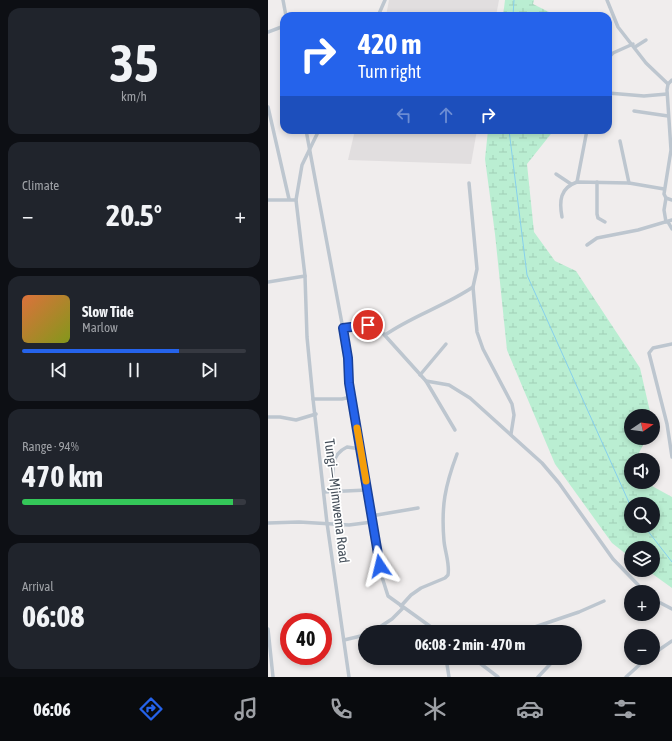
<!DOCTYPE html>
<meta charset="utf-8">
<style>
:root{--surface:#171b24;--page:#20242c;--text:#f1f3f6;--muted:#9ea1a6;--line:#363941;--accent:#2563eb}
body{margin:0;font-family:"Asap Condensed",sans-serif;background:var(--page);color:var(--text);height:100vh;display:flex;flex-direction:column;font-size:15px;white-space:nowrap}
*{box-sizing:border-box;margin:0}
p{font-size:13px;color:var(--muted)}
.icon{flex:none;width:22px;height:22px;fill:none;stroke:currentColor;stroke-width:2;stroke-linecap:round;stroke-linejoin:round}
.map{position:relative;flex:1;overflow:hidden}
.drawer{display:flex;flex-direction:column;gap:8px;padding:8px;background:#0d0f14;width:268px}
.drawer>*{flex:none}
.hud{position:absolute;left:12px;top:12px;width:332px;height:122px;border-radius:12px;box-shadow:0 2px 6px #0003;background:#2563eb;color:#fff;overflow:hidden}
.needle{width:26px;rotate:77deg}
.tools{position:absolute;left:356px;top:409px;display:grid;gap:8px}
.tools a{display:grid;place-items:center;width:36px;height:36px;border-radius:50%;background:var(--surface);box-shadow:0 2px 6px #0003;font-size:20px}
.speed{position:absolute;left:12px;top:613px;display:flex;gap:8px;font-size:20px;font-weight:700;text-align:center}
.speed>*{display:grid;place-content:center;width:52px;height:52px;border-radius:50%;background:var(--surface);box-shadow:0 2px 6px #0003;line-height:1}
.speed .limit{border:6px solid #d22;background:#fff;color:#111}
.pin{position:absolute;display:grid;place-items:center;width:34px;height:34px;color:#fff;margin:-17px;border:2px solid #fff;border-radius:50%;box-shadow:0 1px 4px #0007}
.me{position:absolute;width:44px;margin:-22px;rotate:350deg;stroke-linejoin:round;filter:drop-shadow(0 0 3px #0008)}
.turn{display:flex;align-items:center;gap:14px;height:84px;padding:0 12px;font-size:18px}
.turn .icon{width:52px;height:52px;stroke-width:2.5}
.turn b{display:block;font-size:28px;line-height:34px}
.lanes{display:flex;align-items:center;height:38px;padding:0 12px;background:#0003;justify-content:center;gap:20px;direction:ltr}
.lanes .off{opacity:.35}
.big{font-size:30px;font-weight:700;line-height:1.1}
.drawer .widget{flex:1;display:flex;flex-direction:column;justify-content:center;gap:6px;min-width:0;padding:0 14px;border-radius:12px;background:var(--page)}
.drawer .dial{align-items:center;gap:0}
.dial b{font-size:52px;line-height:1}
.song{display:flex;align-items:center;gap:12px}
.cover{width:48px;height:48px;border-radius:6px;background:linear-gradient(135deg,hsl(20 70% 55%),hsl(70 70% 35%))}
.played{height:4px;border-radius:2px;background:linear-gradient(90deg,var(--accent) 70%,var(--line) 70%)}
.keys{display:flex;justify-content:space-around;direction:ltr}
.heat{display:flex;justify-content:space-between;align-items:center;font-size:22px;direction:ltr}
.charge{height:6px;border-radius:3px;background:linear-gradient(90deg,#34c759 94%,var(--line) 0)}
.trip{position:absolute;left:90px;top:625px;width:224px;height:40px;border-radius:20px;background:var(--surface);box-shadow:0 2px 6px #0003;font-weight:700;line-height:40px;text-align:center}
.tab-bar{display:flex;height:64px;justify-content:space-around;align-items:center;background:#090b0e;color:var(--muted)}
.tab-bar .icon{width:28px;height:28px}
.tab-bar .selected{color:var(--accent)}
.tab-bar b{font-size:18px;color:var(--text)}
main{display:flex;flex:1;min-height:0}
.map>svg:first-child{display:block}
.education{fill:#e1dedf}
.wetland{fill:url(#wetland-marsh);fill-rule:evenodd}
.lines{fill:none;stroke-linecap:round;stroke-linejoin:round}
.stream{stroke:#87d0ec;stroke-width:1}
.minor{stroke:#bdc6cf;stroke-width:3.5}
.route-casing{stroke:#184099;stroke-width:10}
.route{stroke:#2563eb;stroke-width:7}
.slow{stroke:#f59e0b;stroke-width:7}
.labels{text-anchor:middle;stroke-width:3.5;stroke-linejoin:round;paint-order:stroke}
.street-label{font-size:14px;fill:#454f5a;stroke:#fff}
</style>
<main>
<section class="drawer">
<div class="widget dial"><b>35</b><p>km/h</p></div>
<div class="widget"><p>Climate</p>
<div class="heat"><a>−</a><b class="big">20.5°</b><a>+</a></div>
</div>
<div class="widget">
<div class="song"><i class="cover"></i><div><b>Slow Tide</b><p>Marlow</p></div></div>
<div class="played"></div>
<div class="keys"><svg class="icon" aria-label="previous" viewBox="0 0 24 24"><path d="M18 5L8 12l10 7zM5 5v14"/></svg><svg class="icon" aria-label="pause" viewBox="0 0 24 24"><path d="M8 5v14M16 5v14"/></svg><svg class="icon" aria-label="next" viewBox="0 0 24 24"><path d="M6 5l10 7-10 7zM19 5v14"/></svg></div>
</div>
<div class="widget"><p>Range · 94%</p><b class="big">470 km</b><div class="charge"></div></div>
<div class="widget"><p>Arrival</p><b class="big">06:08</b></div>
</section>
<div class="map">
<svg width="404" height="677" viewBox="0 0 404 677">
<defs>
<pattern id="wetland-marsh" width="20" height="14" patternUnits="userSpaceOnUse"><rect width="20" height="14" fill="#baeed2"/><path d="M1 5h8M5 5V1M11 12h8M15 12V8" fill="none" stroke="#a1ceb7"/></pattern>
</defs>
<rect width="100%" height="100%" fill="#f0eded"/>
<!-- education -->
<g class="education">
<polygon points="121,0 231,0 228,16 118,16"/>
<polygon points="87,130 209,130 203,164 80,160"/>
</g>
<!-- wetland -->
<g class="wetland">
<polygon points="237,0 266,0 265,4 289,16 235,16"/>
<path d="M220,130H286L259,164L266,232L287,261L308,271L372,368L383,416H363V438H379L367,460H363V482H381L384,486L404,497V588L379,570H385V548H363V558L344,543L287,464L239,350L227,234L217,159ZM363,504H385V526H363Z"/>
</g>
<g class="lines">
<!-- stream -->
<g class="stream">
<polyline points="245,16 246,0"/>
<polyline points="241,130 259,275 363,507"/>
<polyline points="376,526 404,562"/>
</g>
<!-- minor -->
<g class="minor">
<polyline points="15,0 18,16"/>
<polyline points="339,0 350,27 378,63 400,84"/>
<polyline points="110,16 117,0"/>
<polyline points="0,32 16,26"/>
<polyline points="367,47 378,40"/>
<polyline points="340,58 345,53 365,44"/>
<polyline points="404,80 400,84 399,90 403,150 396,194 398,198 404,200"/>
<polyline points="340,93 376,96 399,94"/>
<polyline points="0,107 21,199"/>
<polyline points="366,111 400,116"/>
<polyline points="38,130 75,329 80,359 81,383 114,577 120,596 170,632"/>
<polyline points="51,130 34,165 28,200 37,276 39,337 45,399 59,523 81,677"/>
<polyline points="352,141 361,183 396,189"/>
<polyline points="288,174 303,184"/>
<polyline points="309,182 319,130"/>
<polyline points="329,182 329,214 330,218 337,222"/>
<polyline points="201,183 209,269 205,287 209,332 215,349 244,404 246,415 243,434"/>
<polyline points="398,198 396,210 398,222"/>
<polyline points="0,200 28,200"/>
<path d="M294,217C291,201 292,188 309,182L361,183"/>
<polyline points="400,222 404,229"/>
<polyline points="319,245 329,238 370,230 404,220"/>
<polyline points="0,282 37,276"/>
<polyline points="75,328 100,325 112,330 158,381 187,430"/>
<path d="M117,335C144,316 177,306 205,287"/>
<polyline points="404,344 385,348 381,353 399,424 404,457"/>
<polyline points="152,375 178,344"/>
<polyline points="158,381 181,385 202,398 274,463 291,483 345,559 377,592"/>
<polyline points="45,399 74,399 83,397"/>
<polyline points="0,417 12,417 28,420 48,414"/>
<path d="M67,491C65,474 60,456 79,447L93,449"/>
<polyline points="56,492 99,490"/>
<polyline points="103,516 150,508"/>
<polyline points="0,523 31,522 81,525 104,522"/>
<polyline points="385,599 404,609"/>
<path d="M133,606L143,595L153,588L177,578L180,575C182,564 177,552 176,541C173,506 177,486 189,454"/>
<polyline points="0,629 5,677"/>
<polyline points="104,632 124,619 135,608"/>
<polyline points="252,632 311,612 336,601"/>
<polyline points="76,640 97,635"/>
<polyline points="307,641 311,637"/>
<polyline points="385,654 404,641"/>
<polyline points="178,658 181,677"/>
<polyline points="205,658 230,677"/>
<polyline points="211,663 215,658"/>
<polyline points="270,677 288,658"/>
<polyline points="358,677 379,658"/>
</g>
</g>
<g class="lines">
<defs>
<polyline id="route" points="100,325 75,328 80,358 81,383 112,566"/>
</defs>
<!-- route casing -->
<use href="#route" class="route-casing"/>
<!-- route -->
<use href="#route" class="route"/>
<!-- slow -->
<polyline class="slow" points="89,428 98,481"/>
</g>
<g class="labels">
<!-- street labels -->
<g class="street-label">
<text transform="translate(69 501) rotate(83)" y="5">Tungi—Mjimwema Road</text>
</g>
</g>
</svg>
<div class="tools">
<a><svg class="needle" viewBox="-14 -14 28 28"><path d="M0-13l5 13h-10z" fill="#e53935"/><path d="M0 13l5-13h-10z" fill="#9ea1a6"/></svg></a>
<a><svg class="icon" aria-label="sound" viewBox="0 0 24 24"><path d="M4 9h4l5-4v14l-5-4H4zM17 9q2 3 0 6"/></svg></a>
<a><svg class="icon" aria-label="search" viewBox="0 0 24 24"><circle cx="10" cy="10" r="6"/><path d="M15 15l6 6"/></svg></a>
<a><svg class="icon" aria-label="layers" viewBox="0 0 24 24"><path d="M12 4l9 5-9 5-9-5zM3 14l9 5 9-5"/></svg></a>
<a>+</a>
<a>−</a>
</div>
<div class="speed"><div class="limit">40</div></div>
<div class="pin" style="left:100px;top:325px;background:#d93025"><svg class="icon" aria-label="arrive" viewBox="0 0 24 24"><path d="M6 21V4h12l-3 4 3 4H6"/></svg></div>
<svg class="me" style="left:112px;top:566px" viewBox="-20 -20 40 40"><path d="M0-17L14 15 0 8-14 15z" fill="#2563eb" stroke="#fff" stroke-width="4"/></svg>
<div class="trip">06:08 · 2 min · 470 m</div>
<div class="hud">
<div class="turn"><svg class="icon" aria-label="right" viewBox="0 0 24 24"><path d="M7 20v-9h11M14 6l5 5-5 5"/></svg><div><b>420 m</b>Turn right</div></div>
<div class="lanes"><svg class="icon off" aria-label="left" viewBox="0 0 24 24"><path d="M17 20v-9H6M10 6l-5 5 5 5"/></svg><svg class="icon off" aria-label="ahead" viewBox="0 0 24 24"><path d="M12 20V5M6 11l6-6 6 6"/></svg><svg class="icon" aria-label="right" viewBox="0 0 24 24"><path d="M7 20v-9h11M14 6l5 5-5 5"/></svg></div>
</div>
</div>
</main>
<nav class="tab-bar">
<b>06:06</b>
<svg class="icon selected" aria-label="directions" viewBox="0 0 24 24"><path d="M12 3l9 9-9 9-9-9zM9 14v-3h6M13 9l2 2-2 2"/></svg>
<svg class="icon" aria-label="music" viewBox="0 0 24 24"><path d="M9 18V5l10-2v13"/><circle cx="6" cy="18" r="3"/><circle cx="16" cy="16" r="3"/></svg>
<svg class="icon" aria-label="phone" viewBox="0 0 24 24"><path d="M5 4h4l2 5-3 2q2 4 5 5l2-3 5 2v4C11 20 4 13 5 4z"/></svg>
<svg class="icon" aria-label="climate" viewBox="0 0 24 24"><path d="M12 3v18M4 7l16 10M4 17L20 7"/></svg>
<svg class="icon" aria-label="car" viewBox="0 0 24 24"><path d="M5 17H2v-5l4-1 3-4h7l3 4 3 1v5h-3M9 17h6M6 11h13"/><circle cx="7" cy="17" r="2"/><circle cx="17" cy="17" r="2"/></svg>
<svg class="icon" aria-label="filters" viewBox="0 0 24 24"><path d="M4 7h16M4 17h16"/><circle cx="9" cy="7" r="2"/><circle cx="15" cy="17" r="2"/></svg>
</nav>
